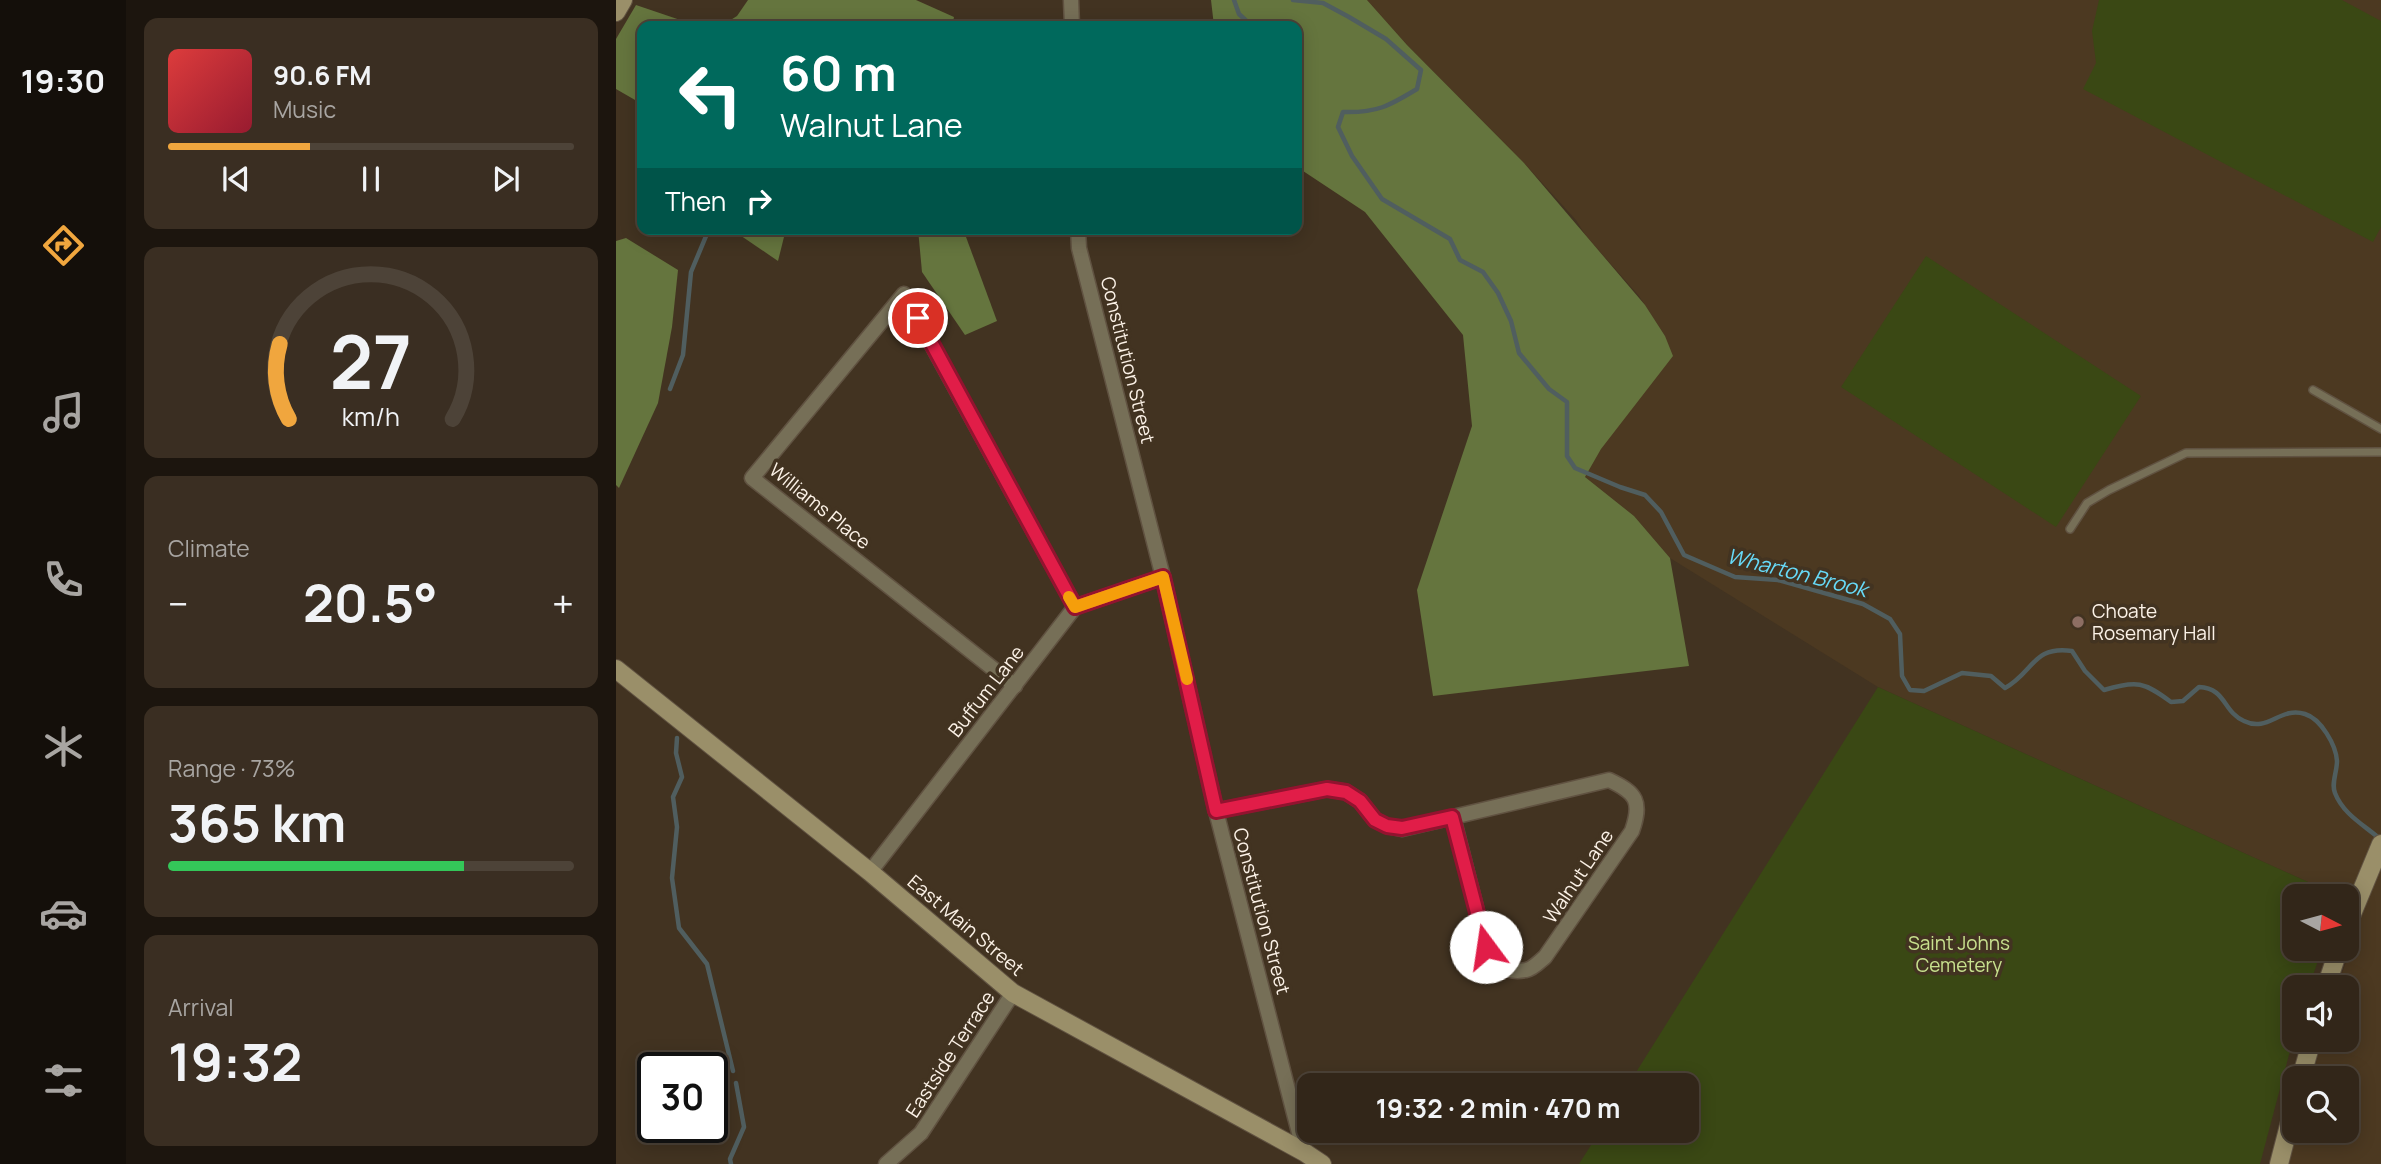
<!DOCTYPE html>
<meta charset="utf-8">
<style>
:root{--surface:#322619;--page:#3a2e22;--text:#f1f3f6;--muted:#a8a5a2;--line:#4d4338;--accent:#f0a63e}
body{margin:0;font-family:Manrope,sans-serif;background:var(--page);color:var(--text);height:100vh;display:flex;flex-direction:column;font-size:26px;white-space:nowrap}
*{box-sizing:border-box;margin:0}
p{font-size:23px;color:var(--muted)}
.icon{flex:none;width:38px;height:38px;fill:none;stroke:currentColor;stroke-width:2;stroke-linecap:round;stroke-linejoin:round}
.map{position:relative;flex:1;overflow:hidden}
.details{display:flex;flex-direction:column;gap:18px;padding:18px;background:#1c150e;width:490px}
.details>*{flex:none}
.guide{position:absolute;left:21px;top:21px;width:665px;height:214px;border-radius:14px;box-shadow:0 4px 18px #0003,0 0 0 2px var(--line);background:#00695c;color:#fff;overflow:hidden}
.needle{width:46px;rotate:96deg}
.buttons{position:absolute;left:1666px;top:884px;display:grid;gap:14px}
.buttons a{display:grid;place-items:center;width:77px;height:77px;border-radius:14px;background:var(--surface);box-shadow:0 4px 18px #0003,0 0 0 2px var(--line);font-size:35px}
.speed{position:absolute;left:21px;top:1052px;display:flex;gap:14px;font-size:35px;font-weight:700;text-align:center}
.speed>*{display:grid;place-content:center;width:91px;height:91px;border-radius:50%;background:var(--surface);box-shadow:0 4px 18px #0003,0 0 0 2px var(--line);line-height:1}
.speed .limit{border:4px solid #111;border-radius:10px;background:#fff;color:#111}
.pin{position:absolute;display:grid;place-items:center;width:60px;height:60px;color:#fff;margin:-30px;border:4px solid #fff;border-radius:50%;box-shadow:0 2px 7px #0007}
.me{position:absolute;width:77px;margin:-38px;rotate:346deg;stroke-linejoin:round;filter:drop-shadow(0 0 5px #0008)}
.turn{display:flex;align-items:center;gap:24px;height:147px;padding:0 28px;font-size:32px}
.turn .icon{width:91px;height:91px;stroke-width:2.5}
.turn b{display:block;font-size:49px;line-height:60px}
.then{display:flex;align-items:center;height:66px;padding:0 28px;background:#0003;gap:14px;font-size:26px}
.big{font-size:52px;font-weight:700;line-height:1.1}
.details .widget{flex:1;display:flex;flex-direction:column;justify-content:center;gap:10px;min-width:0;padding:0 24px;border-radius:14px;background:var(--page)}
.details .dial{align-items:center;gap:0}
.dial svg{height:182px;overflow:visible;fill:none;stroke:var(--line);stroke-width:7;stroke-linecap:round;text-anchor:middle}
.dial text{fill:var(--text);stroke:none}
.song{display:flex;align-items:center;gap:21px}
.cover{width:84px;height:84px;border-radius:10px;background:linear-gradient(135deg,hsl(0 70% 55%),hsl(350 70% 35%))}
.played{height:7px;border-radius:4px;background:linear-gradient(90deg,var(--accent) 35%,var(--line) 35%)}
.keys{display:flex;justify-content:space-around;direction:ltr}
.heat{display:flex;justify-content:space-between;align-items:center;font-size:38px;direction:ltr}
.charge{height:10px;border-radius:5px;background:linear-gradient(90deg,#34c759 73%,var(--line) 0)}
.trip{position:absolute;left:681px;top:1073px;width:402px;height:70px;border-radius:14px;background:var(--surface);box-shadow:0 4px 18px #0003,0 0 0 2px var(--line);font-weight:700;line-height:70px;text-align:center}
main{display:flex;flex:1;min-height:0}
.tabs{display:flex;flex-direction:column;width:126px;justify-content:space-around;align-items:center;background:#140f0a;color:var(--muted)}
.tabs .icon{width:49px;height:49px}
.tabs .current{color:var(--accent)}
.tabs b{font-size:32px;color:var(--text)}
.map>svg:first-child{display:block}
.built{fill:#4c3921}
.green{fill:#3a4814}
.forest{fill:#65753e}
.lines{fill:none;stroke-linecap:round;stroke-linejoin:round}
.stream{stroke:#505e5f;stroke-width:4.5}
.lane-casing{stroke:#605241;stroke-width:10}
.street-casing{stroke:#605241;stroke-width:17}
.secondary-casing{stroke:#605241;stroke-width:20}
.lane{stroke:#766f57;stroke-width:7}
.street{stroke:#766f57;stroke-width:14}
.secondary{stroke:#9a8f69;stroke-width:18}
.route-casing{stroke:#92132f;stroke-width:18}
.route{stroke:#e11d48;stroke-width:12}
.slow{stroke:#f59e0b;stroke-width:12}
.education-dot{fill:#8d6e63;stroke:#423321;stroke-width:2.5}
.labels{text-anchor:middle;stroke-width:7;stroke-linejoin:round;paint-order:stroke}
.street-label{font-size:19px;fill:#fcf2e7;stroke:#423321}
.poi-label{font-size:19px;fill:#fcf2e7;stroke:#423321;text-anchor:start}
.park-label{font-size:19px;fill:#c8e18e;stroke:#423321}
.water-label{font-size:21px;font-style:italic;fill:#67daf8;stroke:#423321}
</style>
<main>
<nav class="tabs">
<b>19:30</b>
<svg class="icon current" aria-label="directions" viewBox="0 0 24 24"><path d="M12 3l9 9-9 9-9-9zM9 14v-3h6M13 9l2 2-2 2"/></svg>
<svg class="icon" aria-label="music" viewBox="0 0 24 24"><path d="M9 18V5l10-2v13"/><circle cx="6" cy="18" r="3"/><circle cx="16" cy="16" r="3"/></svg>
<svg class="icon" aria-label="phone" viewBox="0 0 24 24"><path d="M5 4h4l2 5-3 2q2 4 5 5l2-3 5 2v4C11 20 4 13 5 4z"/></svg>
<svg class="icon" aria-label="climate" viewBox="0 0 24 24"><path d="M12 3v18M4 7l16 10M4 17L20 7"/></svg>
<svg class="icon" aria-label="car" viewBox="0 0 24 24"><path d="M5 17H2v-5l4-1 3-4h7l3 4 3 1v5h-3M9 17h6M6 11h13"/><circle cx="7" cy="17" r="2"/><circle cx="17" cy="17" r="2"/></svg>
<svg class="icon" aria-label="filters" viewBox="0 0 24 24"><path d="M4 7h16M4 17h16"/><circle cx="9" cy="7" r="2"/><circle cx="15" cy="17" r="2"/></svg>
</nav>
<section class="details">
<div class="widget">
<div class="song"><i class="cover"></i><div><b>90.6 FM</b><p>Music</p></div></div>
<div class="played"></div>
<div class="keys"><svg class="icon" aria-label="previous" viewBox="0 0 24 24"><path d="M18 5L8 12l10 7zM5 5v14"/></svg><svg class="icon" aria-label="pause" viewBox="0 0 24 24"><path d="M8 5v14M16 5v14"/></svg><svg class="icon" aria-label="next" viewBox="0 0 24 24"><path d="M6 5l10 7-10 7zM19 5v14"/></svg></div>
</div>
<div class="widget dial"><svg viewBox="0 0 100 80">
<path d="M14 69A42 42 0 1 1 86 69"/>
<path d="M14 69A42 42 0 0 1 10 36" stroke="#f0a63e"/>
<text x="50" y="56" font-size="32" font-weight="700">27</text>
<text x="50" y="72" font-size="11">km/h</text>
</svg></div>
<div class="widget"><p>Climate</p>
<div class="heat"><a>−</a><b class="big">20.5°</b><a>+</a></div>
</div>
<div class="widget"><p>Range · 73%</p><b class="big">365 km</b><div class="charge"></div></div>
<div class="widget"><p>Arrival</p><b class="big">19:32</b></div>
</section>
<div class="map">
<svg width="1765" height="1164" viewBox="0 0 1765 1164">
<rect width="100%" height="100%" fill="#423321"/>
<!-- built -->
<polygon class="built" points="751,0 1765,0 1765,1164 1672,1164 1682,1131 1731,1130 1731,1078 1696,1078 1706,1040 1731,1040 1731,987 1721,987 1743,926 1731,907 1731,896 1723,896 1262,687 1054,558 1018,516 969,477 1049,336 1023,296 970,236 960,220 908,163 791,45"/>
<!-- green -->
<g class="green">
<polygon points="1483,0 1726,0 1765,21 1765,227 1757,242 1467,89 1480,63 1476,31"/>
<polygon points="1310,256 1525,396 1440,527 1225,387"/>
<polygon points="1262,687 1723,896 1678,896 1678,948 1706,949 1693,987 1678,987 1678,1036 1644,1164 963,1164 984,1131 1071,1130 1071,1085 1012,1085"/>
</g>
<!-- forest -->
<g class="forest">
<polygon points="132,0 300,0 338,17 336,26 105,26 121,16"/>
<polygon points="595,0 751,0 791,45 908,163 1029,305 1049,336 1057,356 985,449 969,477 1018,516 1054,558 1073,666 817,696 801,590 856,426 847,335 749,212 681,167 681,26 598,26"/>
<polygon points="20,5 82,26 26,26 26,104 0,89 0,39"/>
<polygon points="115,229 170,229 162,261"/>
<polygon points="302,229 341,229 350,237 381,321 349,335 306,272"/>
<polygon points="10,238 62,270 56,327 42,403 3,488 0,485 0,241"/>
</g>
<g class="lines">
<!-- stream -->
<g class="stream">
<polyline points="618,0 623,14 636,26"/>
<path d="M677,0L707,3L733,17L770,39L805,70L801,89C773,106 761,113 727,112L722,127L736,156L766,199L834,239L844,260L867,272L882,293L895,321L903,353L933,389L951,402V456L959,468L1004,487L1029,495L1045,512L1068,555L1119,577L1162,580L1247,604L1274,619L1284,634L1286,676L1294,690L1308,691L1346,673L1375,676L1389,688C1417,673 1417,645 1456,651L1469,671L1488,690C1521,680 1528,682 1555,702L1567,701L1583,687C1610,688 1607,712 1628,721C1652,733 1664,706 1689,714C1705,719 1720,745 1721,761C1721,772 1715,784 1719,793C1727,814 1748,825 1764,839"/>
<polyline points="234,26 236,23 242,26"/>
<polyline points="54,389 67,355 75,272 93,229"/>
<polyline points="61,738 60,753 66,777 57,797 61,827 56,878 63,928 91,964 117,1071"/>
<polyline points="115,1164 114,1159 128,1127 120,1083"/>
</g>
<defs>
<g id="lane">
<polyline points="1697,390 1765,429"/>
<polyline points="1454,529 1471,503 1493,490 1570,453 1765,452"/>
</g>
<g id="street">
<polyline points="455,0 456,26"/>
<polyline points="462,229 463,248 547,577 600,811 688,1152"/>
<polyline points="399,686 136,478 288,294 459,607"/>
<path d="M993,780C1021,793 1026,802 1016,831L929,957C924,961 917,969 910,970C890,974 877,964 870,947L837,817Z"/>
<polyline points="600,811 711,789 730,792 744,801 759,820 771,826 786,829 837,817"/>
<polyline points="254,872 459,607 547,577"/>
<polyline points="270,1164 305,1133 397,993"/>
</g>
<g id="secondary">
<polyline points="0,12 7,0"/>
<polyline points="0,669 254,872 397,993 688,1152 706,1164"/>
<polyline points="1731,926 1765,844"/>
<polyline points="1710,987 1723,948"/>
<polyline points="1685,1078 1696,1040"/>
<polyline points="1663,1164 1678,1106"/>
</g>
</defs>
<!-- lane casing -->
<use href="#lane" class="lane-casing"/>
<!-- street casing -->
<use href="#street" class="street-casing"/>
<!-- secondary casing -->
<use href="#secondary" class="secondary-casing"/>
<!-- lane -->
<use href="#lane" class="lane"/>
<!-- street -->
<use href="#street" class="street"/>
<!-- secondary -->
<use href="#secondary" class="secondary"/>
</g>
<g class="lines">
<defs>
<polyline id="route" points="302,318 459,607 547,577 600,811 711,789 730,792 744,801 759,820 771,826 786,828 836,817 870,947"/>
</defs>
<!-- route casing -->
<use href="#route" class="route-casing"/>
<!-- route -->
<use href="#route" class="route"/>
<!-- slow -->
<polyline class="slow" points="453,597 459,607 547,577 571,679"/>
</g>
<!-- markers -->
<circle class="education-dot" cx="1462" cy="622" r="7"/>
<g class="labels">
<!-- street labels -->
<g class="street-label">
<text transform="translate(512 360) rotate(76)" y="7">Constitution Street</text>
<text transform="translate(204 506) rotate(39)" y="7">Williams Place</text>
<text transform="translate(370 691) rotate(-52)" y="7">Buffum Lane</text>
<text transform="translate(962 876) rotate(-56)" y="7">Walnut Lane</text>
<text transform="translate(646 911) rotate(75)" y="7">Constitution Street</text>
<text transform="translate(350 925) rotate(40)" y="7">East Main Street</text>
<text transform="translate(334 1054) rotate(-57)" y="7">Eastside Terrace</text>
</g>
<!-- poi labels -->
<g class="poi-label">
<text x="1476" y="618">Choate<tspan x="1476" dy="22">Rosemary Hall</tspan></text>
</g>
<!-- park labels -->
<g class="park-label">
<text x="1343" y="950">Saint Johns<tspan x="1343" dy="22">Cemetery</tspan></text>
</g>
<!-- water labels -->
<g class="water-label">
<text transform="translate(1181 573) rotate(14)" y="7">Wharton Brook</text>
</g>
</g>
</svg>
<div class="buttons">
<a><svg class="needle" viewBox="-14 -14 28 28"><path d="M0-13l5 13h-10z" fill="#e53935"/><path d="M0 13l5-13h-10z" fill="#a8a5a2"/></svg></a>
<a><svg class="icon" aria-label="sound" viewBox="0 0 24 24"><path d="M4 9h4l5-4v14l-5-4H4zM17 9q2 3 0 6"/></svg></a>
<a><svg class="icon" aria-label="search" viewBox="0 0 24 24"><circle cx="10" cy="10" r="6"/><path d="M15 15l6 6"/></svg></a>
</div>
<div class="speed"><div class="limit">30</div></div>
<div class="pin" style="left:302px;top:318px;background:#d93025"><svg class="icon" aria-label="arrive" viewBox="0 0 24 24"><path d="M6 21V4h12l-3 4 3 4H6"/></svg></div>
<svg class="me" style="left:870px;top:947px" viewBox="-20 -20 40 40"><circle r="19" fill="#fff"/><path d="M0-13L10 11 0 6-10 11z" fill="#e11d48"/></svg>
<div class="trip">19:32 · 2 min · 470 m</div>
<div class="guide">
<div class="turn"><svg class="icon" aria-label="left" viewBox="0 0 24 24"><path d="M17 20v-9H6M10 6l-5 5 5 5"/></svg><div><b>60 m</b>Walnut Lane</div></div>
<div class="then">Then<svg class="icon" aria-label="right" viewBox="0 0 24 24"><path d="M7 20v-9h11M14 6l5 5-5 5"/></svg></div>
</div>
</div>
</main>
